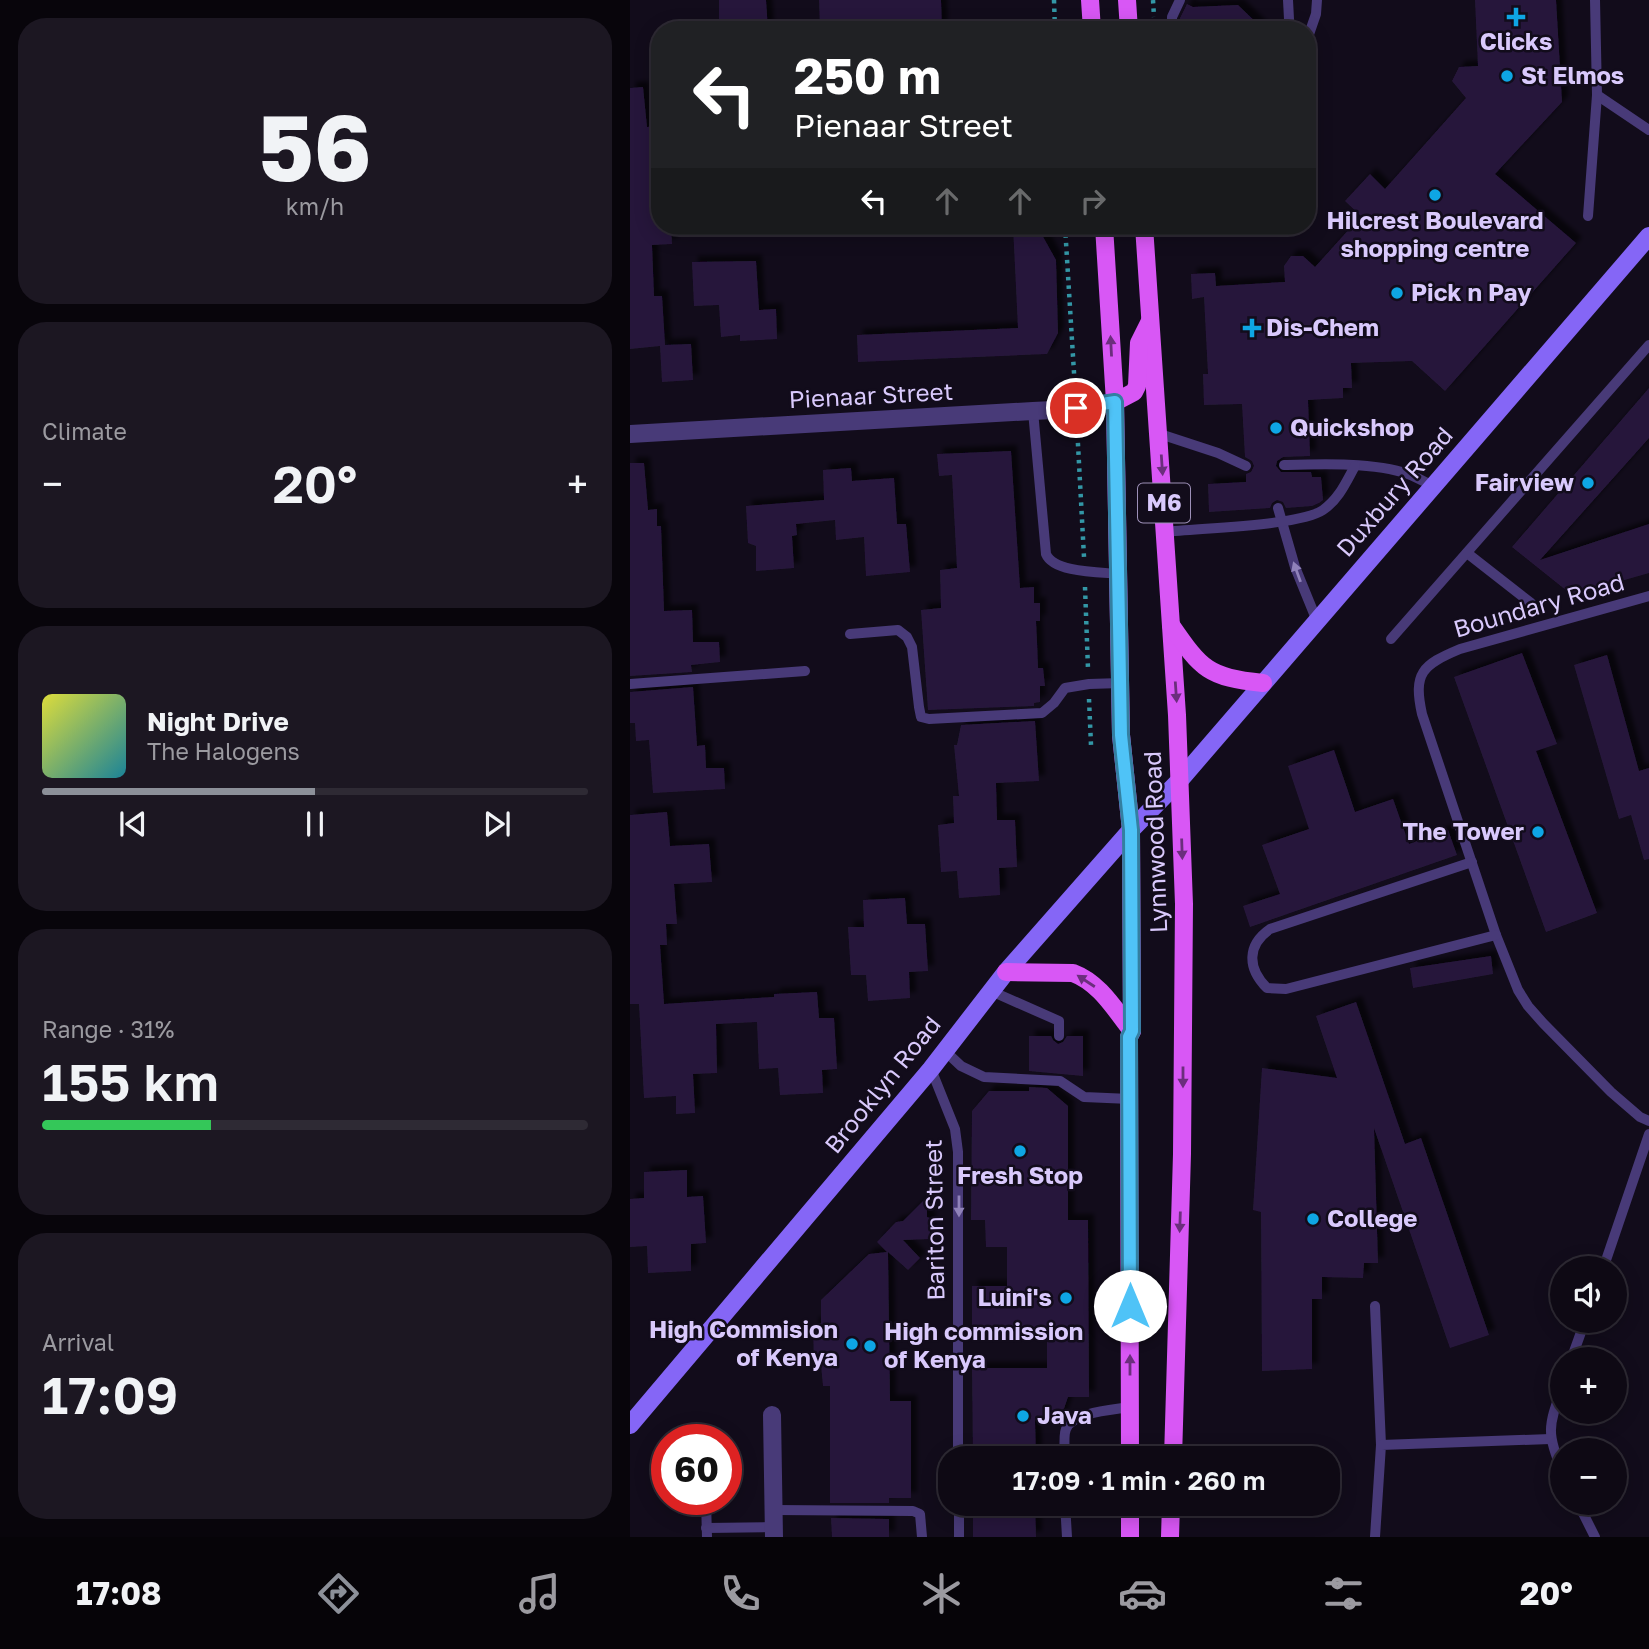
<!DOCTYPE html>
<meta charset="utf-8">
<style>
:root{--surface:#0e0914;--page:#1c1722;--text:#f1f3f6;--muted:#9b9aa0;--line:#2e2a34;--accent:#8c9099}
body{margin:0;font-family:"Golos Text",sans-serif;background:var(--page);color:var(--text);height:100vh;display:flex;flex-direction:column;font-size:26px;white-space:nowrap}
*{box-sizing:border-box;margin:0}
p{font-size:23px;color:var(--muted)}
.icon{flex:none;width:38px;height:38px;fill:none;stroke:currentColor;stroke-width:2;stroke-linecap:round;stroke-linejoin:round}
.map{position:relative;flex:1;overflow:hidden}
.sheet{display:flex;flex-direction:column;gap:18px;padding:18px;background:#08050b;width:630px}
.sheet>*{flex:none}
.top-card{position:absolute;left:21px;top:21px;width:665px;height:214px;border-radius:28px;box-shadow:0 4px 18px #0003,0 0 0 2px var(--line);background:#202124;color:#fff;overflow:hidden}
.fabs{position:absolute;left:920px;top:1256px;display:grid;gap:14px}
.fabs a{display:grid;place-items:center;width:77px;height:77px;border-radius:50%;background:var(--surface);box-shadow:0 4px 18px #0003,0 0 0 2px var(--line);font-size:35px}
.speed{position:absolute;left:21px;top:1424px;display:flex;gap:14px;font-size:35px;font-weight:700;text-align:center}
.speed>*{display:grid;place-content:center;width:91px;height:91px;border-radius:50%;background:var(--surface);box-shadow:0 4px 18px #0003,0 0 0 2px var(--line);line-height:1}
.speed .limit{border:10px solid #d22;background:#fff;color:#111}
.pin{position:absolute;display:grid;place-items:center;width:60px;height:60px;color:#fff;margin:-30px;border:4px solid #fff;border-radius:50%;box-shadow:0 2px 7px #0007}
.me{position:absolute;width:77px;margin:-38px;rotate:0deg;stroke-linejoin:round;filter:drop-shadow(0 0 5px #0008)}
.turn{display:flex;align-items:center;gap:24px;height:147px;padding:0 28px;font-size:32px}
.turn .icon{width:91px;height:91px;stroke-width:2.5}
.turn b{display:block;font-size:49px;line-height:60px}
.lanes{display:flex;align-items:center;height:66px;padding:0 28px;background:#0003;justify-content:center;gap:35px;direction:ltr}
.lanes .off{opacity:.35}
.big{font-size:52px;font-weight:600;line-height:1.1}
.sheet .tile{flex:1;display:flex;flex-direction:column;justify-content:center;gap:10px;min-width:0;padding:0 24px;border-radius:28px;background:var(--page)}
.sheet .dial{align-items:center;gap:0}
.dial b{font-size:91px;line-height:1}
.song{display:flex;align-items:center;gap:21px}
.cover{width:84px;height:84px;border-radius:10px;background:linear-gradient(135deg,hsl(60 70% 55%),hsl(190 70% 35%))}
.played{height:7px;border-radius:4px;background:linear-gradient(90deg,var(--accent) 50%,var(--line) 50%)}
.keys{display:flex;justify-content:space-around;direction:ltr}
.heat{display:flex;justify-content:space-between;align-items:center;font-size:38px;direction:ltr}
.charge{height:10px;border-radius:5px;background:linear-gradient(90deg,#34c759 31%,var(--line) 0)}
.trip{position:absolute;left:308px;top:1446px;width:402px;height:70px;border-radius:28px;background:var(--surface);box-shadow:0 4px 18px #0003,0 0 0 2px var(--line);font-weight:600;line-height:70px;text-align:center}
.dock{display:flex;height:112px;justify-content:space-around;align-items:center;background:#060408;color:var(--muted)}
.dock .icon{width:49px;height:49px}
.dock .selected{color:var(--accent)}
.dock b{font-size:32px;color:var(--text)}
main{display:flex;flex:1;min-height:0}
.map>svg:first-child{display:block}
.building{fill:#27193b;filter:url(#shadow)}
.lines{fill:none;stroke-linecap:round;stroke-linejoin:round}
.path{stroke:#3397a6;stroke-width:4.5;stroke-dasharray:3.5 5;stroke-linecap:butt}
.service{stroke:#483a78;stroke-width:10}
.minor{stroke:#483a78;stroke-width:18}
.secondary{stroke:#8566f6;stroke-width:18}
.primary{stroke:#d857f5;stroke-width:18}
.oneway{fill:#6b2e7d}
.oneway2{fill:#9082ba}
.route-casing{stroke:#337fa1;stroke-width:18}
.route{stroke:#4fc3f7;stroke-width:12}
.poi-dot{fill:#0ea6e4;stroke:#120c1b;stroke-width:2.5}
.labels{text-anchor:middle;stroke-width:5;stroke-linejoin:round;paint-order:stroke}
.shield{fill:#120c1b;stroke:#9d90b8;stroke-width:2}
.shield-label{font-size:23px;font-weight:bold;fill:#d9c9fc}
.poi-label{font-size:24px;font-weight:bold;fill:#d9c9fc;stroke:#120c1b;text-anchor:start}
.street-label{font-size:24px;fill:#d9c9fc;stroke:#120c1b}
</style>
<main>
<section class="sheet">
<div class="tile dial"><b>56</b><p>km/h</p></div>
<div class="tile"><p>Climate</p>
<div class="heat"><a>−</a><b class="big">20°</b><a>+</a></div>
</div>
<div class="tile">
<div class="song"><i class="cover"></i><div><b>Night Drive</b><p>The Halogens</p></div></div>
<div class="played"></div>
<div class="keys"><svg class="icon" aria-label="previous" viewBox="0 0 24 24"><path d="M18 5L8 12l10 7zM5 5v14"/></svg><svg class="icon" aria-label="pause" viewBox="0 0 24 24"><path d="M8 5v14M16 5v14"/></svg><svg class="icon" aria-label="next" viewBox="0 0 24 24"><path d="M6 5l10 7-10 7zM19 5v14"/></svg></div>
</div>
<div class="tile"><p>Range · 31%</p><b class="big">155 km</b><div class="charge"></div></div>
<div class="tile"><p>Arrival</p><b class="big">17:09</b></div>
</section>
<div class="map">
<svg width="1019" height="1537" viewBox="0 0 1019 1537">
<defs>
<filter id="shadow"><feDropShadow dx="6" dy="-6" stdDeviation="2" flood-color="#0009"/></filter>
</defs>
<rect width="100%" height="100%" fill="#120c1b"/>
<!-- building -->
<g class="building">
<polygon points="89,0 136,0 138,30 89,30"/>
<polygon points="189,0 311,0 312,30 190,30"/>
<polygon points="845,0 926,0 932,102 865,174 946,243 815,391 782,361 721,363 722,388 713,388 713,398 678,400 680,456 653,457 647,461 646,466 651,472 681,472 682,477 691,477 693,500 689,503 682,506 656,508 653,502 647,500 642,503 640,508 579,512 578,484 616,482 616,474 621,472 624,466 622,461 615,457 612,404 574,405 573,374 578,374 574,297 562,299 561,274 585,273 586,286 655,282 654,266 661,256 673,256 685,267 731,216 715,201 740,174 755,189 836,98 822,81 829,67 848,66"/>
<polygon points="557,4 563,7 608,5 634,30 551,30 550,18"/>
<polygon points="13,87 17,127 28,126 30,226 41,226 42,244 22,245 24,296 32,296 35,345 61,344 63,380 32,382 30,346 0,349 0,88"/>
<polygon points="383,226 407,226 426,260 428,333 417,354 228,362 227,335 388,328"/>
<polygon points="126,261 129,310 146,309 147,339 110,341 110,335 91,337 89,305 64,306 62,262"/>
<polygon points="1019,388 1019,438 910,560 1019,524 1019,573 942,595 882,547"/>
<polygon points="381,451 390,588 404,587 404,603 410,603 410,621 406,621 407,642 408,668 413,668 415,686 410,686 410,702 404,703 404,706 298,710 291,610 311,608 310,570 327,568 322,475 309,476 307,454"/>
<polygon points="0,463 14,463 18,510 27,509 27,526 31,526 34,611 62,610 63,642 89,642 90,662 61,665 62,672 0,676"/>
<polygon points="221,468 222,481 264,478 267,524 276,524 280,572 236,576 234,537 206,540 205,520 166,524 167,535 162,536 164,568 126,571 126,546 118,543 116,506 194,500 193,470"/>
<polygon points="892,653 927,744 906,751 967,913 916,932 824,677"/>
<polygon points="977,655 1009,771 1019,768 1019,859 1014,860 1001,815 989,819 944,665"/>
<polygon points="63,687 67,746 75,745 76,768 94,768 95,789 23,793 19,740 6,741 5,723 0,723 0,692"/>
<polygon points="405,721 409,781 366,783 367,820 385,820 387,867 369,868 370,895 329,898 327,871 311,872 308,825 324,823 323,796 329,796 324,745 327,745 331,725"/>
<polygon points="704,750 725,812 763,799 779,844 818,830 827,855 620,927 613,906 650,894 632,845 679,829 658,766"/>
<polygon points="37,812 40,846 79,844 82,882 44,884 47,924 36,924 37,945 30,945 34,1004 144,997 144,994 187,992 189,1018 204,1018 207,1069 192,1070 193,1093 150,1095 148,1068 129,1069 127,1022 86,1024 87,1073 63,1074 65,1113 46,1114 46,1096 14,1098 9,1004 0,1004 0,815"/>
<polygon points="275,898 277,924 295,924 298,971 279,972 280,998 238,1001 236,975 221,975 218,927 234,927 233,900"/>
<polygon points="861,956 863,974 783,988 780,968"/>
<polygon points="726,1002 775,1144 791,1138 859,1335 820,1348 744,1128 748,1263 734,1263 733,1278 692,1277 692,1299 682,1299 682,1369 632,1371 631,1212 623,1210 632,1068 707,1078 686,1016"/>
<polygon points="399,1036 421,1036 423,1040 428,1044 433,1042 437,1036 453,1036 453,1076 399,1071"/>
<polygon points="399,1087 417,1088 438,1106 438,1220 458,1220 459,1397 438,1397 430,1420 405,1420 406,1458 343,1458 342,1368 417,1368 417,1333 342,1331 342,1286 377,1286 377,1247 356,1247 355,1220 341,1220 342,1111 359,1091 399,1091"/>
<polygon points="57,1170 57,1197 73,1196 76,1243 61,1244 61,1271 18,1273 17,1246 0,1247 0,1199 14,1198 14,1172"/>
<polygon points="297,1197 297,1217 300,1218 300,1239 273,1240 290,1258 278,1270 258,1252 260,1401 281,1401 281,1498 259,1498 259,1503 200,1503 200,1386 193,1386 191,1365 184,1366 183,1323 191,1323 191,1300 239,1254 257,1252 247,1242 266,1222 273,1221"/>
<polygon points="343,1503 405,1503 406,1537 343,1537"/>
<polygon points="201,1518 259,1519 259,1537 202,1537"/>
</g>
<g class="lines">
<!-- path -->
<g class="path">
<polyline points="424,0 425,30"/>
<polyline points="523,0 524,17"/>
<polyline points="435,226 445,389"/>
<polyline points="447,426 454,557"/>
<polyline points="455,587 458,669"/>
<polyline points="459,699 461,745"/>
</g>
<!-- service -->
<g class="service">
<polyline points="542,30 542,17 550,0"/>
<polyline points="656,30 659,19 658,0"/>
<polyline points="677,40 686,14 687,0"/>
<polyline points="967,95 1019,130"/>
<polyline points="958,216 967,95 965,0"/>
<path d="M403,411L416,554C424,573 470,572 490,574"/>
<polyline points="530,434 588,453 616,466"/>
<path d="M654,465C689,464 745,462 778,474C786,477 795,482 803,486"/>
<polyline points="648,508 665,567 687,621"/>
<path d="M536,532C569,528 670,526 693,510C709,499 716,482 725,466"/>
<polyline points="837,553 901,603"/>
<path d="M1019,596L830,649C792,665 783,673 792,714L866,935L888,990L898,1006L913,1023L981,1092L1010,1117L1019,1121"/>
<polyline points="220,634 268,630 277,637 282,647 289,707 291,717 299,719 412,713 424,703 435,688 459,684 491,683"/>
<polyline points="761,639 1019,345"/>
<polyline points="0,684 175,671"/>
<path d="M842,862L640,929C617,945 617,968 637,988L656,989L866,935"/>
<polyline points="361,991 429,1021 429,1036"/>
<polyline points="315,1051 331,1066 354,1077 430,1081 454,1097 500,1099"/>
<polyline points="301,1069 325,1129 328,1152 328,1458"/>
<polyline points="973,1269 1019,1134"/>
<polyline points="745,1306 751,1445"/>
<polyline points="941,1360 955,1321"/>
<path d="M933,1385C919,1425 915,1432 933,1472"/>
<polyline points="75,1429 75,1440"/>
<path d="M435,1458C435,1450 433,1436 436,1429C443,1412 483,1410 500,1407"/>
<polyline points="76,1500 77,1537"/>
<polyline points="329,1503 329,1537"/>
<polyline points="435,1503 437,1537"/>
<polyline points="948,1503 965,1537"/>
<polyline points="144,1510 283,1511 290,1514 292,1537"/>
<polyline points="76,1528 144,1527"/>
<polyline points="745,1537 751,1445 920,1439"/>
</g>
<!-- minor -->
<g class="minor">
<polyline points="0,434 403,411 443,409 485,402"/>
<polyline points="142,1415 144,1537"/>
</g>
<!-- secondary -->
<polyline class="secondary" points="0,1425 301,1069 376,972 501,830 549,781 1019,236"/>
<!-- primary -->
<g class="primary">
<polyline points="460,0 462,30"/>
<polyline points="497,0 499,30"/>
<polyline points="474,226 485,402 491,735 501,830 502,1031 499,1037 500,1458"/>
<polyline points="514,226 547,715 554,904 552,1154 543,1458"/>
<polyline points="485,402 504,392 507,386 509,343 520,321"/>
<path d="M541,625C572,670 578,677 633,683"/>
<path d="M376,972L443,973C470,983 485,1010 502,1031"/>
<polyline points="500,1503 500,1537"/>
<polyline points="540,1537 541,1503"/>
</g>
</g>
<!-- one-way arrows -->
<defs><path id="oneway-solid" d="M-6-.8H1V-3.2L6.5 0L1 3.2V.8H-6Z" transform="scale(1.75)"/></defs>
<g class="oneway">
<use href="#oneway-solid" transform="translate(481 346) rotate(-93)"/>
<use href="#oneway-solid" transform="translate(532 465) rotate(86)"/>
<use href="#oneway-solid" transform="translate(546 692) rotate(86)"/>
<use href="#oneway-solid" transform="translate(552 849) rotate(88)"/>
<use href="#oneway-solid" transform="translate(456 981) rotate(-147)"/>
<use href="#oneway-solid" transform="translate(553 1077) rotate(90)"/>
<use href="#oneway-solid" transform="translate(550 1222) rotate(92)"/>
<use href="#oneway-solid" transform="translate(500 1365) rotate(-90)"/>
</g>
<g class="oneway2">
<use href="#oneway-solid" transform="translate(667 572) rotate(-110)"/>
<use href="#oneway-solid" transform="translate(329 1206) rotate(90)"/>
</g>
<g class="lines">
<defs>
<polyline id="route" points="446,408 485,402 491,735 501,830 502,1031 499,1037 500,1306"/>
</defs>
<!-- route casing -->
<use href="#route" class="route-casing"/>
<!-- route -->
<use href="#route" class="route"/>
</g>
<!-- markers -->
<g class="poi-dot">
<path d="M882.5 6.5h7v7h7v7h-7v7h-7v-7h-7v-7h7z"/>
<circle cx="877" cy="76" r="7"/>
<circle cx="805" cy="195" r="7"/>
<circle cx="767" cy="293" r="7"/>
<path d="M618.5 317.5h7v7h7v7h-7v7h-7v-7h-7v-7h7z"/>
<circle cx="646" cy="428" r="7"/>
<circle cx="958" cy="483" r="7"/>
<circle cx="908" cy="832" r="7"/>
<circle cx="390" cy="1151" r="7"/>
<circle cx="683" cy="1219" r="7"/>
<circle cx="436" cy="1298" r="7"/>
<circle cx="222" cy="1344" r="7"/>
<circle cx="240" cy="1346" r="7"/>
<circle cx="393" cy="1416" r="7"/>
</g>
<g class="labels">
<!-- shield labels -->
<rect class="shield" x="508" y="483.5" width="52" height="39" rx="5"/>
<g class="shield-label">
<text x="534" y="511">M6</text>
</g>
<!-- poi labels -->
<g class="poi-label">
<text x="886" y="50" text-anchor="middle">Clicks</text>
<text x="891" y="84">St Elmos</text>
<text x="805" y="229" text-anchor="middle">Hilcrest Boulevard<tspan x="805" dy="28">shopping centre</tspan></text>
<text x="781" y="301">Pick n Pay</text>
<text x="636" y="336">Dis-Chem</text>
<text x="660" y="436">Quickshop</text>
<text x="944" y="491" text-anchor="end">Fairview</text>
<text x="894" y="840" text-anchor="end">The Tower</text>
<text x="390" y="1184" text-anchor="middle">Fresh Stop</text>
<text x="697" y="1227">College</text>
<text x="422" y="1306" text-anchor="end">Luini's</text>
<text x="208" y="1338" text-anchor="end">High Commision<tspan x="208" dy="28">of Kenya</tspan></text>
<text x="254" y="1340">High commission<tspan x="254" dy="28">of Kenya</tspan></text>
<text x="407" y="1424">Java</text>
</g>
<!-- street labels -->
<g class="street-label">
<text transform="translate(241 396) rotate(-3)" y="8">Pienaar Street</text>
<text transform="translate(765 492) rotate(-49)" y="8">Duxbury Road</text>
<text transform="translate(909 606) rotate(-16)" y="8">Boundary Road</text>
<text transform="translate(526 842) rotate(-92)" y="8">Lynnwood Road</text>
<text transform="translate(253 1085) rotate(-51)" y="8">Brooklyn Road</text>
<text transform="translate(305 1220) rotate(-91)" y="8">Bariton Street</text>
</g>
</g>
</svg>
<div class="fabs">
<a><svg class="icon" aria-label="sound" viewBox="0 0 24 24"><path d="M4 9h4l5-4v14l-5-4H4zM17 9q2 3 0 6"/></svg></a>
<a>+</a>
<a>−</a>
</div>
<div class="speed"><div class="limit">60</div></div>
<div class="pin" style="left:446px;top:408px;background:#d93025"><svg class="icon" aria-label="arrive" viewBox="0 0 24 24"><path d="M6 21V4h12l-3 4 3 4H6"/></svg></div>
<svg class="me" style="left:500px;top:1306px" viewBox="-20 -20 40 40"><circle r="19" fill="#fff"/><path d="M0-13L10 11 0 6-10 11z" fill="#4fc3f7"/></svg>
<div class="trip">17:09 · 1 min · 260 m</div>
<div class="top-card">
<div class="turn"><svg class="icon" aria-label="left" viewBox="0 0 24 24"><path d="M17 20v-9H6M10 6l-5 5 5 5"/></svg><div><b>250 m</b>Pienaar Street</div></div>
<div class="lanes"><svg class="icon" aria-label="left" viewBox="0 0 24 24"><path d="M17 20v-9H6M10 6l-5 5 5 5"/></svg><svg class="icon off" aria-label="ahead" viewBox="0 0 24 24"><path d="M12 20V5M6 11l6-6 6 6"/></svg><svg class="icon off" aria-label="ahead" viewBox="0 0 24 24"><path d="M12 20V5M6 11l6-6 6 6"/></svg><svg class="icon off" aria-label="right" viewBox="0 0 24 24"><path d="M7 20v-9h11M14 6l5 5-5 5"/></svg></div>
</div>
</div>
</main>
<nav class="dock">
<b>17:08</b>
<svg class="icon selected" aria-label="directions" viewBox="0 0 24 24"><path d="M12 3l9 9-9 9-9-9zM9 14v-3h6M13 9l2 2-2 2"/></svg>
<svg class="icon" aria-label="music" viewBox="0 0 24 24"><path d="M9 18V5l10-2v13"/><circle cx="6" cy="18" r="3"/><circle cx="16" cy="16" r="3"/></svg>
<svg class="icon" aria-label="phone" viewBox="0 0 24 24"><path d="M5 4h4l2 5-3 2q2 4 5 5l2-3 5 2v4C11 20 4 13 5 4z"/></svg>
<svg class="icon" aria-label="climate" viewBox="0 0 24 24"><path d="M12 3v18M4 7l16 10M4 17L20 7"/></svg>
<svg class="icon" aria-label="car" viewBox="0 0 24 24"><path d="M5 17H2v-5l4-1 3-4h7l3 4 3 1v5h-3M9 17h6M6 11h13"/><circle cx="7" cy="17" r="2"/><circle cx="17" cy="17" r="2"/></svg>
<svg class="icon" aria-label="filters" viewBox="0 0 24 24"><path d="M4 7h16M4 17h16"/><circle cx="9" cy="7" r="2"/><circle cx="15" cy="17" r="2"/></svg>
<b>20°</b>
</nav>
